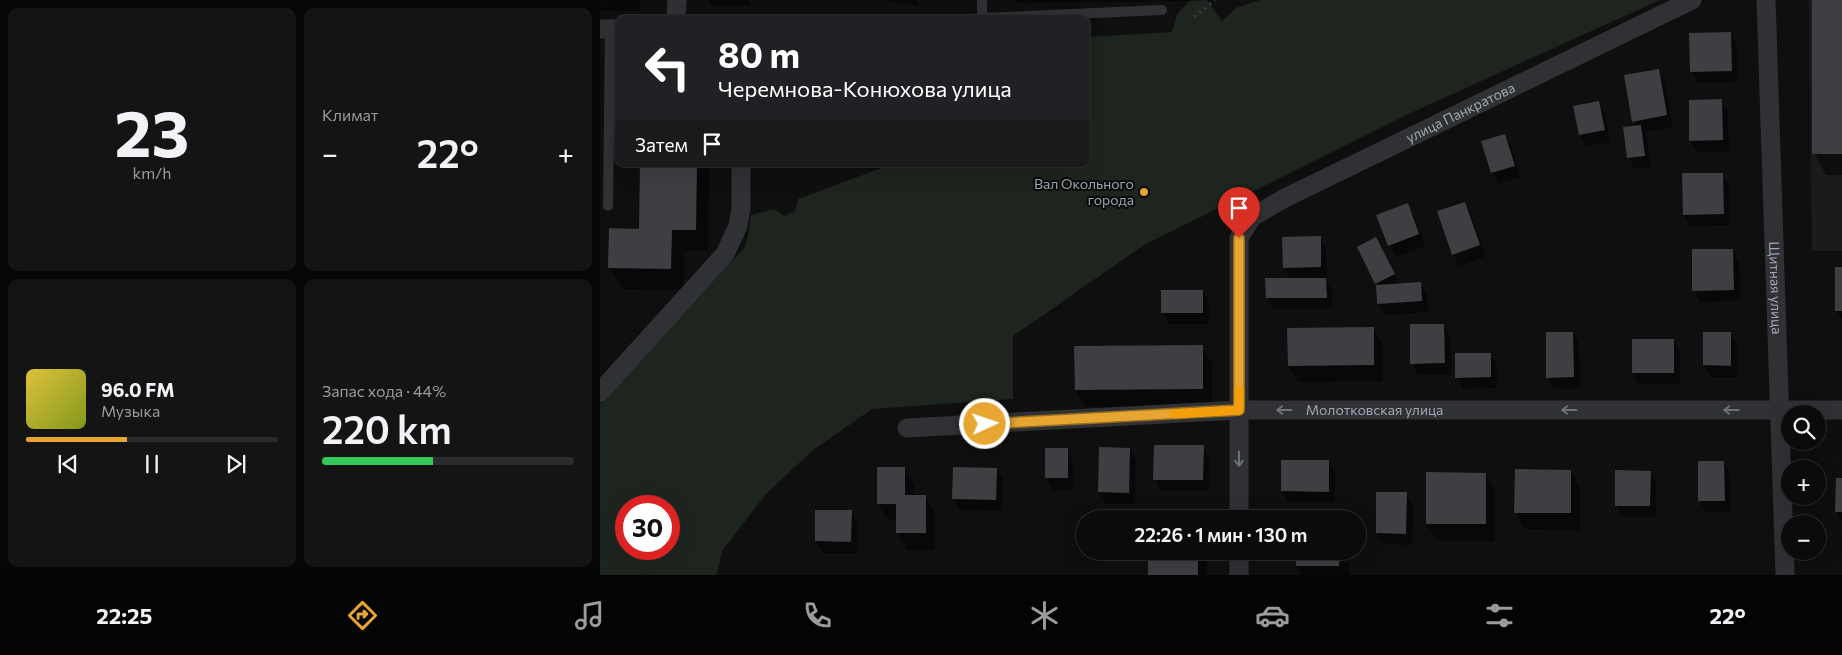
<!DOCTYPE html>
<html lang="ru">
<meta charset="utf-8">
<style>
:root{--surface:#0b0b0c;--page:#141415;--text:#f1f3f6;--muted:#9a9b9d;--line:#2b2b2d;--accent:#e6a631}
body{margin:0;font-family:Commissioner,sans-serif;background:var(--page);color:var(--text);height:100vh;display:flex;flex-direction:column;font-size:19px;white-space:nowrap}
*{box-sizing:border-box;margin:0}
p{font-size:16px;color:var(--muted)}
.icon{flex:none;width:28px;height:28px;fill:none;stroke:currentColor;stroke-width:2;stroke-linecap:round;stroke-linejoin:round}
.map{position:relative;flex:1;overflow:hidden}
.details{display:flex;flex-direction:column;gap:8px;padding:8px;background:#060607;width:600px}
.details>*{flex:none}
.banner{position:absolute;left:15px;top:15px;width:475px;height:152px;border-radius:10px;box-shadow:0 5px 20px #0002,0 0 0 1px var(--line);background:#202124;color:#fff;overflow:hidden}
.controls{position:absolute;left:1181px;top:405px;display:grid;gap:10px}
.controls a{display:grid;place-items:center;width:45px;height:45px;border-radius:50%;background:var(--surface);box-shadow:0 5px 20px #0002,0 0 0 1px var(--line);font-size:25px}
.speed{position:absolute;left:15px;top:495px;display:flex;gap:10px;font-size:25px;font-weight:700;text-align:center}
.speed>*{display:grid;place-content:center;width:65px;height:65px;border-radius:50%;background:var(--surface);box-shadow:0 5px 20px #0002,0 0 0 1px var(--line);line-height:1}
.speed .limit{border:8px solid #d22;background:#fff;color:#111}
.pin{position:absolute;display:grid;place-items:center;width:42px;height:42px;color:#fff;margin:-51px -21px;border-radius:50% 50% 50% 0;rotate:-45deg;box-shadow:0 0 5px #0007}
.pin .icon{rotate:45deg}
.me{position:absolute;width:55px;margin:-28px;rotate:87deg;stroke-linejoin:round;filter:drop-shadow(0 0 4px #0008)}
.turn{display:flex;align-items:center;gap:18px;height:105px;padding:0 20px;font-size:22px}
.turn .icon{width:65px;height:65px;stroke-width:2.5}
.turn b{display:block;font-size:35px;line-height:42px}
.then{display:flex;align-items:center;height:48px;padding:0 20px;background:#0003;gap:10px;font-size:19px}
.big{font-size:38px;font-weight:600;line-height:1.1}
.details .tile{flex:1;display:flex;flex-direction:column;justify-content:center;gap:8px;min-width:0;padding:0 18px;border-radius:10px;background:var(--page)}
.details .dial{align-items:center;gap:0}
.dial b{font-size:65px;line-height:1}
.song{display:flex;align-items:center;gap:15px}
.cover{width:60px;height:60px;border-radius:8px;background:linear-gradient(135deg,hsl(50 70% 55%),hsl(70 70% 35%))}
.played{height:5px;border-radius:2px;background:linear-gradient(90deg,var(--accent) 40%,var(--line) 40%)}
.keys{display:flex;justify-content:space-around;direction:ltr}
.heat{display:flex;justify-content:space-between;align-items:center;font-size:28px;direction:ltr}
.charge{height:8px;border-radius:4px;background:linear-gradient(90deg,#34c759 44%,var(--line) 0)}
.details .tiles{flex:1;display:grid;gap:8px;grid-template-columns:repeat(2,1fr)}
.trip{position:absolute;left:476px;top:510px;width:290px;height:50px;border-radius:25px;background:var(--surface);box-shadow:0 5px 20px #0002,0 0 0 1px var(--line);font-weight:600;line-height:50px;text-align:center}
.tabs{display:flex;height:80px;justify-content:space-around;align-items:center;background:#040405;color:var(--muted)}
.tabs .icon{width:35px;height:35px}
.tabs .selected{color:var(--accent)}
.tabs b{font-size:22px;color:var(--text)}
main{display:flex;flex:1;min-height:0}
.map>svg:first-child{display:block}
.built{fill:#1b1b1d}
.green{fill:#1e241e;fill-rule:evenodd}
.shadow{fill:#0007}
.building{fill:#3e3f43}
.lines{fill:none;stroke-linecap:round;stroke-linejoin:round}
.path{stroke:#36383c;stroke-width:3;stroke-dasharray:2.5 4;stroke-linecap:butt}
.service{stroke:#303135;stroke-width:10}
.minor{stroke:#303135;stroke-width:19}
.oneway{stroke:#6e7179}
.route-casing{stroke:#966c20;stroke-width:12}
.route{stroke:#e6a631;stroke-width:9}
.slow{stroke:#f59e0b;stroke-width:9}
.poi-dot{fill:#e6a631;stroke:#0a0a0b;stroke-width:2}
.labels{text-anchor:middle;stroke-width:4;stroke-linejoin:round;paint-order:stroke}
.street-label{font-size:14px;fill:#a1a6b0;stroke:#0a0a0b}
.poi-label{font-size:14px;fill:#a1a6b0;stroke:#0a0a0b;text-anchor:end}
</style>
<main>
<section class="details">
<div class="tiles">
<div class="tile dial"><b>23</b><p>km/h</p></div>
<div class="tile"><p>Климат</p>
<div class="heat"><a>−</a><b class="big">22°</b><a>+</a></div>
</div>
<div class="tile">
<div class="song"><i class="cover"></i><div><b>96.0 FM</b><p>Музыка</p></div></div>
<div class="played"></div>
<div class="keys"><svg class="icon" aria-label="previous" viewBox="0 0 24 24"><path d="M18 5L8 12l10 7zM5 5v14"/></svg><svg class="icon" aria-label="pause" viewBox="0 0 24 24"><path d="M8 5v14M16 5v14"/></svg><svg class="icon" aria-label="next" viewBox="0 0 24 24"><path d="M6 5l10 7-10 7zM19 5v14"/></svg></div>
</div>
<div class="tile"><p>Запас хода · 44%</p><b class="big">220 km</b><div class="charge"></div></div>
</div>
</section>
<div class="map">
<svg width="1242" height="575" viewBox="0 0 1242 575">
<rect width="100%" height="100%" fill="#0f0f10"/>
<!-- built -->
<polygon class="built" points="1209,0 1242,0 1242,251 1212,251"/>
<!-- green -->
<path class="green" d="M590,0H607L622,21L636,8L660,0H1060L815,111L544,245L413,336V399L272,409L212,451L166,494L122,551L117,575H0V403L145,247L149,230L151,215L174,209L184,216L195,211L198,199L292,164H486V37L572,32L577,14ZM26,506H69V549H26Z"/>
<!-- shadow -->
<g class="shadow">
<rect x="0" y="0" width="40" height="11"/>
<polygon points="108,0 149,0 149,6 111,6"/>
<polygon points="281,0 318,0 318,6"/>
<polygon points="415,0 601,0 601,1 417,3"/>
<polygon points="1213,0 1242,0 1242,175 1226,175 1214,153"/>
<polygon points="1130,33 1137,45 1138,82 1098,83 1092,72"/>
<polygon points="1058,70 1065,82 1073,127 1044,132 1047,137 1051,167 1035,169 1028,157 1036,126 1033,121"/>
<polygon points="1121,100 1128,112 1129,152 1097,152 1091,141"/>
<polygon points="998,102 1005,114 1010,142 987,146 980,135"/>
<polygon points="905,135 911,147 921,177 899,184 892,173"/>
<polygon points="41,164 109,164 108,251 84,251 83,290 22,289 9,268 40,230"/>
<polygon points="1122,174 1129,185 1129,225 1091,226 1084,214"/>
<polygon points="865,203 871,214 886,256 859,266 853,254"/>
<polygon points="807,205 814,216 825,246 796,257 790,245 778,216"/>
<polygon points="720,237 726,249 727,278 725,278 732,291 732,309 673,309 667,297 690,279 684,267"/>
<polygon points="759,248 783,250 799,284 820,283 827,295 828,312 785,315 778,303 778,286"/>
<polygon points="1133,250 1139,262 1140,301 1100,302 1094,290"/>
<polygon points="1242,268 1242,320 1237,311"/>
<polygon points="603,291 609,302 609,324 569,324 563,313"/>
<polygon points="844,325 850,336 851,375 818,375 812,363"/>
<polygon points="773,328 783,345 783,381 699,382 689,366"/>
<polygon points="973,333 979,345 980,389 954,389 948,378"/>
<polygon points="1130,333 1137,345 1137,377 1111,377 1105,365"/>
<polygon points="1073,340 1080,352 1080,384 1039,384 1033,373"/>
<polygon points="602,347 612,363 612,406 486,407 476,390"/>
<polygon points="890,354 897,366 897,388 863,389 857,377"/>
<polygon points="603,447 609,458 609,491 561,491 555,479"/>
<polygon points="500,448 529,449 536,460 535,504 506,504 499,492"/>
<polygon points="467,450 473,461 473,490 453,490 447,478"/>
<polygon points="682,461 729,461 735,473 735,503 689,503 682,491"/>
<polygon points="1124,462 1130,474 1131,512 1106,512 1099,500"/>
<polygon points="305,468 314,485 314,497 326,497 335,514 335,550 307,550 297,533 297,520 288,520 278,504"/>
<polygon points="396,469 403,480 402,511 360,510 354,499"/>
<polygon points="971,471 980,488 980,530 925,529 916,512"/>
<polygon points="1050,472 1056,483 1056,517 1023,517 1016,505"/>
<polygon points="827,474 885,474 895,491 895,541 837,541 827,524"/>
<polygon points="1242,480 1242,521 1237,512"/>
<polygon points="806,494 813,505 812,545 784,544 777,533"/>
<polygon points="251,511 257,523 257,553 223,553 216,541"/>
<polygon points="549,551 606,551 607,575 550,575"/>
<polygon points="697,551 749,551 749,575 702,575 697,566"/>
</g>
<!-- building -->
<g class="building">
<rect x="1212" y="0" width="30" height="154"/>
<polygon points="1131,32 1132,71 1090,72 1089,33"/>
<polygon points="1059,69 1067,115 1032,122 1024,75"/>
<polygon points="1122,99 1123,140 1089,141 1089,100"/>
<polygon points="999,101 1005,130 979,135 973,106"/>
<polygon points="1041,125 1045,156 1027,158 1023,127"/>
<polygon points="905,134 915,166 891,173 881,141"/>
<polygon points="40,164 97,164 96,230 72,230 71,269 8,268 9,228 39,229"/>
<polygon points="1082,173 1123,173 1124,214 1083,215"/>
<polygon points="865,202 880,245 852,255 837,211"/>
<polygon points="808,203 819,234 788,246 776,215"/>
<polygon points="721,236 721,267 683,268 682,237"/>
<polygon points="776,237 795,274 775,284 757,247"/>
<polygon points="1092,249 1133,249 1134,290 1092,291"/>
<rect x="1235" y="267" width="7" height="44"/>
<polygon points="665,278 726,278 727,298 666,298"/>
<polygon points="821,282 822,301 777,304 776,285"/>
<rect x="561" y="290" width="42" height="23"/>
<polygon points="810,324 844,324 845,363 810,364"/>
<polygon points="774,327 774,365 688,366 687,328"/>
<polygon points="946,332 973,332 974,377 946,378"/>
<polygon points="1103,332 1131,332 1131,366 1103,365"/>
<rect x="1032" y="339" width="42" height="34"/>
<polygon points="603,345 603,389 475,390 474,346"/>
<polygon points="855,353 891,353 891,377 855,378"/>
<polygon points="554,445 604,445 603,480 553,480"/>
<polygon points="499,447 530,448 529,493 498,492"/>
<rect x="445" y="448" width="23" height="30"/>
<polygon points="681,460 729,460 729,492 681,491"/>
<polygon points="1098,461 1124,461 1125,501 1098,501"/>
<polygon points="277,467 305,467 305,495 326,495 326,533 296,533 296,504 277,504"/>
<polygon points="353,467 397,468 396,500 352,499"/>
<polygon points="915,469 971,470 971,513 914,513"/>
<polygon points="1015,470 1051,471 1050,506 1015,506"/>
<polygon points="826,472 886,473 886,524 826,524"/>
<polygon points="1236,478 1242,478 1242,512 1235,512"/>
<polygon points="776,492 807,492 806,534 776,533"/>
<polygon points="215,510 252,510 251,542 215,541"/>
<rect x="548" y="551" width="50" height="24"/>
<polygon points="696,551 740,551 739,566 696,566"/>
</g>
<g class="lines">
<!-- path -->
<polyline class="path" points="594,17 615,0"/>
<!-- service -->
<g class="service">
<polyline points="382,18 562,10"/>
<polyline points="374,19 382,18 382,0"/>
<polyline points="8,206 10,29"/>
</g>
<!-- minor -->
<g class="minor">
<path id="s1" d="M1166,0L1185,575"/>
<polyline points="76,19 77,0"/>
<polyline points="0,29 19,29"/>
<polyline points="0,392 125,254 138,226 141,208 141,164"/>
<path id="s2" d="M307,428L639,410H1242"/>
<path id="s3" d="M639,519V238L652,217L685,198L1092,0"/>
<polyline points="639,551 639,575"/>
</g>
</g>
<!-- one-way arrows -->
<defs><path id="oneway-shaft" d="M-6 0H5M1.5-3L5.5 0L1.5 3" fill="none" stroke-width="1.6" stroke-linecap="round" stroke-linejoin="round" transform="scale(1.25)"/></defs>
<g class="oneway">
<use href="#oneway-shaft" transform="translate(684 410) rotate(-180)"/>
<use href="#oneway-shaft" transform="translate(969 410) rotate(-180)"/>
<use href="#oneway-shaft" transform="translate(1131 410) rotate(-180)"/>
<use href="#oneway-shaft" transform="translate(639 459) rotate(90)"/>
</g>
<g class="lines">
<defs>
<polyline id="route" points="385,424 639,410 639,238"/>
</defs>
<!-- route casing -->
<use href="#route" class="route-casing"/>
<!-- route -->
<use href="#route" class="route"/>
<!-- slow -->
<polyline class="slow" points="574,414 639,410 639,390"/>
</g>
<!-- markers -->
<circle class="poi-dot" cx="544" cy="192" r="5"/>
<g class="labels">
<!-- street labels -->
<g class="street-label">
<text dy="5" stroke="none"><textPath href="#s3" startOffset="539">улица Панкратова</textPath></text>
<text dy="5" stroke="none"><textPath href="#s1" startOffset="288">Щитная улица</textPath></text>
<text dy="5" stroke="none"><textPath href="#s2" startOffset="468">Молотковская улица</textPath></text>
</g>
<!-- poi labels -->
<g class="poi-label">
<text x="534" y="189">Вал Окольного<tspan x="534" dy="16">города</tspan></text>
</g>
</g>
</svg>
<div class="controls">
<a><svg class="icon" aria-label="search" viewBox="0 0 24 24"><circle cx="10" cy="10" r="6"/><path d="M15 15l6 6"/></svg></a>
<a>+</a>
<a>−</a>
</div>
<div class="speed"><div class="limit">30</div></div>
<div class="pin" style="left:639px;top:238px;background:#d93025"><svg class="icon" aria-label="arrive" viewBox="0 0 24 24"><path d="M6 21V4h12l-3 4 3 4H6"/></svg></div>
<svg class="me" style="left:385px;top:424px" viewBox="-20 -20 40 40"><circle r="17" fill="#e6a631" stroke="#fff" stroke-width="3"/><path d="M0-11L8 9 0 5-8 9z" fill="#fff"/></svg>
<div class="trip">22:26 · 1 мин · 130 m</div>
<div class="banner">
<div class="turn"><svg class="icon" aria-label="left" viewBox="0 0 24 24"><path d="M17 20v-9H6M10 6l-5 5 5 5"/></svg><div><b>80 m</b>Черемнова-Конюхова улица</div></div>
<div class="then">Затем<svg class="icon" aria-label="arrive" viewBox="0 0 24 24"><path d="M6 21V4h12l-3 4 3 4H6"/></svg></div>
</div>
</div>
</main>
<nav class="tabs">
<b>22:25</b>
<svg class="icon selected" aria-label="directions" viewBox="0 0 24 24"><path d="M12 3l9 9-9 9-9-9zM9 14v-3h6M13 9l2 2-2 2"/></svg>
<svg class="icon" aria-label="music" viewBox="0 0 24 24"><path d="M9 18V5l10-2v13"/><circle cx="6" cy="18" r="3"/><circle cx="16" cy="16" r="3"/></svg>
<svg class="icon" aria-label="phone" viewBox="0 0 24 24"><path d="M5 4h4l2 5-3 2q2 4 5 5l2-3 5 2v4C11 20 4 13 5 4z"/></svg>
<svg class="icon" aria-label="climate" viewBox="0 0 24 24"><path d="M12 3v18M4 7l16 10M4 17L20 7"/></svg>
<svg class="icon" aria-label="car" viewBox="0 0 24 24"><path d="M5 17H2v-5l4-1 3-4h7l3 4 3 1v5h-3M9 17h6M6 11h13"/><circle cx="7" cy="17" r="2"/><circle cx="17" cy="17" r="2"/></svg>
<svg class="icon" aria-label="filters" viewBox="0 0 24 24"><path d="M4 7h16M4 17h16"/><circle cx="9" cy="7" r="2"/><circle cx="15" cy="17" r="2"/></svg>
<b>22°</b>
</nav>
